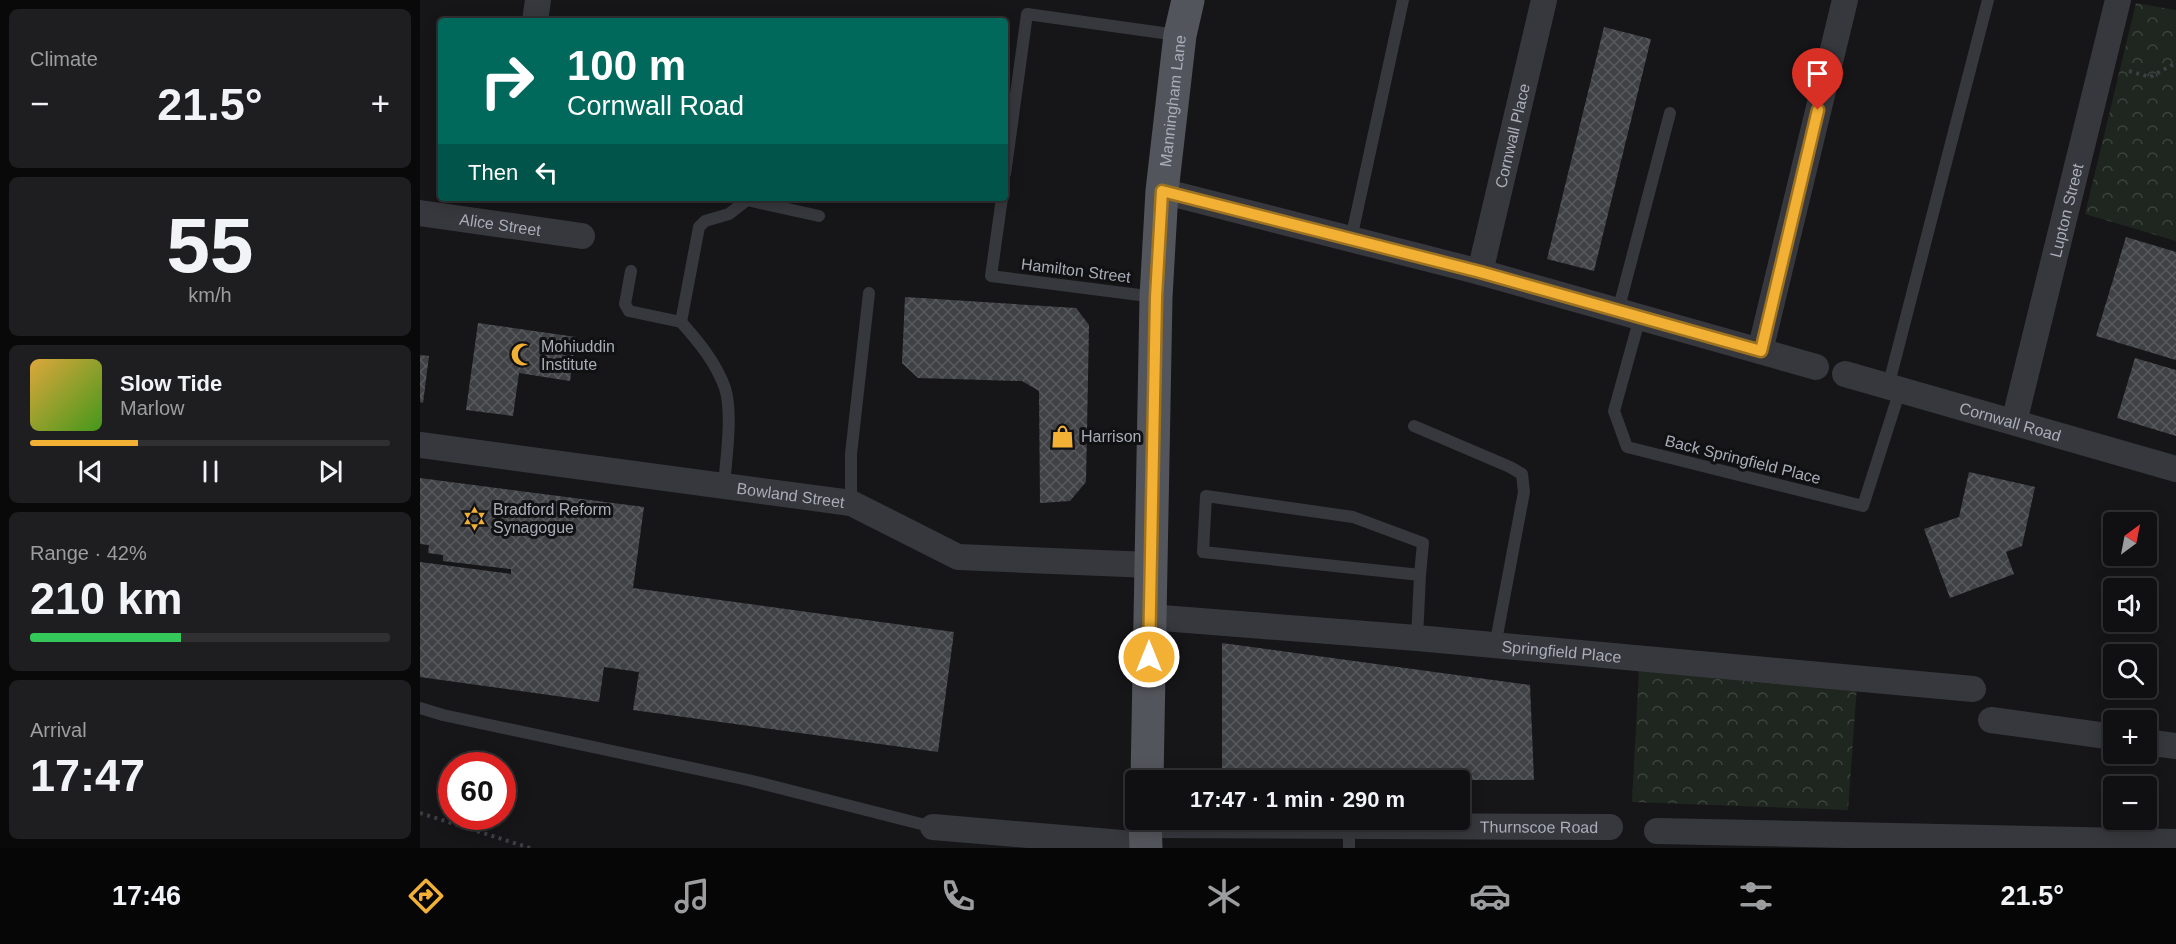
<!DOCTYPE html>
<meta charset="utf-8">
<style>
:root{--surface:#101012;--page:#1e1e20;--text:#f1f3f6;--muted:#9c9d9f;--line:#303032;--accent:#f2b134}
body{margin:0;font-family:Helvetica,sans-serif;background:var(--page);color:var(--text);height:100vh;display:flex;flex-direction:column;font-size:22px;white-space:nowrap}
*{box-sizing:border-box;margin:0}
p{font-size:20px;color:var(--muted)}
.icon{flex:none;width:33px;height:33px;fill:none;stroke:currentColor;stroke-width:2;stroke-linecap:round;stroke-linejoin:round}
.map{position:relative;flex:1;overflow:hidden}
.drawer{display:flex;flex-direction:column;gap:9px;padding:9px;background:#09090a;width:420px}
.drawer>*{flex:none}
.banner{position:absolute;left:18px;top:18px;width:570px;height:183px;border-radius:6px;box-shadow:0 3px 15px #0003,0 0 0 2px var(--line);background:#00695c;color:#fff;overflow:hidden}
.needle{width:39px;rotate:32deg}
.tools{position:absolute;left:1683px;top:512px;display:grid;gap:12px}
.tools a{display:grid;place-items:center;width:54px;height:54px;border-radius:6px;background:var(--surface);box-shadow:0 3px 15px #0003,0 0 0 2px var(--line);font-size:30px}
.speed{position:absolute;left:18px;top:752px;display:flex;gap:12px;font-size:30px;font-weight:700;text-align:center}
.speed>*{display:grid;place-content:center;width:78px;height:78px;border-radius:50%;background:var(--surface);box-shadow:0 3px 15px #0003,0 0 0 2px var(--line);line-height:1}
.speed .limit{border:9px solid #d22;background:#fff;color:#111}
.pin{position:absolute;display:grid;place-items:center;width:51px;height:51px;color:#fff;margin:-62px -26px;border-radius:50% 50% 50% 0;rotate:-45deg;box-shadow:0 0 6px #0007}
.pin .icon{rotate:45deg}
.me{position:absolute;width:66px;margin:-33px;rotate:0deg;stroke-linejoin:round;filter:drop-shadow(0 0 4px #0008)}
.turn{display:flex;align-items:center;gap:21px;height:126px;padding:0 30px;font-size:27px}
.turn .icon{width:78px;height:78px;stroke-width:2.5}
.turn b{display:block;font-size:42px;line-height:51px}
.then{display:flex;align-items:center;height:57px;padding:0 30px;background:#0003;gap:12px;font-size:22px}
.big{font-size:45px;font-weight:800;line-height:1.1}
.drawer .tile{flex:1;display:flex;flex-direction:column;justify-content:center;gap:9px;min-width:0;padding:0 21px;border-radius:9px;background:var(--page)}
.drawer .dial{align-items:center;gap:0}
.dial b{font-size:78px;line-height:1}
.song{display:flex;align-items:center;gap:18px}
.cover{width:72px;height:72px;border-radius:9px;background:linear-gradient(135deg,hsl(40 70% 55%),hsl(100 70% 35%))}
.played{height:6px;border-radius:3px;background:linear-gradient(90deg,var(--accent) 30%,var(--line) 30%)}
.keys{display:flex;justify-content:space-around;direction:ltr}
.heat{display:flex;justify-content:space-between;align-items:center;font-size:33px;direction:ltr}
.charge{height:9px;border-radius:4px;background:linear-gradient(90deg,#34c759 42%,var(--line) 0)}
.trip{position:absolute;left:705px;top:770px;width:345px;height:60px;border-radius:6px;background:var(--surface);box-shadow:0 3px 15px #0003,0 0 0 2px var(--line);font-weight:800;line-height:60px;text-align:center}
.tab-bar{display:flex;height:96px;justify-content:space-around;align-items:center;background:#060607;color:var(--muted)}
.tab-bar .icon{width:42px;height:42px}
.tab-bar .selected{color:var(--accent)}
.tab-bar b{font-size:27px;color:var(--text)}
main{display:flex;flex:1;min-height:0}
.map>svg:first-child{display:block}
.forest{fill:url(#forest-crowns)}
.building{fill:url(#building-cross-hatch)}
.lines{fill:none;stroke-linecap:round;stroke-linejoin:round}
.path{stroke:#3d3f44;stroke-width:4;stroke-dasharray:3 4.5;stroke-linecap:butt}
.service{stroke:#37383d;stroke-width:12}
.minor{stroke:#37383d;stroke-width:26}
.primary{stroke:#53555c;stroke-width:33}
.route-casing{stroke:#9d7322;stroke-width:15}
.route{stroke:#f2b134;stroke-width:10}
.labels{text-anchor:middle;stroke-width:6;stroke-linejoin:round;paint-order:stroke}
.street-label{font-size:16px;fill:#a8adb8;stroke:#111113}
.poi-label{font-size:16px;fill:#a8adb8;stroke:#111113;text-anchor:start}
</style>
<main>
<section class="drawer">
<div class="tile"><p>Climate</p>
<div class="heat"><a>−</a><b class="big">21.5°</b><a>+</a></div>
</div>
<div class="tile dial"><b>55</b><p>km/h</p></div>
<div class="tile">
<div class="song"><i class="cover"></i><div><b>Slow Tide</b><p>Marlow</p></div></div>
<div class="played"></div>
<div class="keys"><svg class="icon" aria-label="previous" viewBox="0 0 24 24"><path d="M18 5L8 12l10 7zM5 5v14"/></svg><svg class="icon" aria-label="pause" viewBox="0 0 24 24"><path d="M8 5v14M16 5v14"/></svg><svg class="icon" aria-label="next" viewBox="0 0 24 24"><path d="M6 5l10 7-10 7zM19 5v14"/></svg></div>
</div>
<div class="tile"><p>Range · 42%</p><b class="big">210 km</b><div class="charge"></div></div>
<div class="tile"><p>Arrival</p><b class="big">17:47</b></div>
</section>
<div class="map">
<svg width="1756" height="848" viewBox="0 0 1756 848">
<defs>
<pattern id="forest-crowns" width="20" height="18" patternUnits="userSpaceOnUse" patternTransform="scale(1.5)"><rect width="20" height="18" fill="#1e261f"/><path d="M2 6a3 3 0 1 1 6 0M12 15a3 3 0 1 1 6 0" fill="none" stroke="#3c433d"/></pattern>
<pattern id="building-cross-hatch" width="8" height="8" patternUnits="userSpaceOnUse" patternTransform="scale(1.5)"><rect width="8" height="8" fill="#404145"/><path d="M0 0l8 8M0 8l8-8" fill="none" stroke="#595a5e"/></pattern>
</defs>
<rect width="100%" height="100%" fill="#161618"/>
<!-- forest -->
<g class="forest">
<polygon points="1716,3 1756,10 1756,241 1665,214"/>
<polygon points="1219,670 1437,685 1428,810 1212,802"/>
</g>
<!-- building -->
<g class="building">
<polygon points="1184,27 1231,39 1174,271 1127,259"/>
<polygon points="1706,237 1756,252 1756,360 1676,336"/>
<polygon points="485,297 656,308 669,325 666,482 650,501 620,503 619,391 602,381 498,378 482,363"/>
<polygon points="58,323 156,337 150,381 99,373 93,416 46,410"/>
<polygon points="0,355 9,356 3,403 0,402"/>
<polygon points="1715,358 1756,370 1756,436 1697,418"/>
<polygon points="1549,472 1615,487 1602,546 1586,552 1594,574 1530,598 1504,529 1539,517"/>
<polygon points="0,478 224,507 213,588 534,632 518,752 213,710 219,672 184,667 179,702 0,677 0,562 91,574 91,569 23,561 23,555 8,553 9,545 0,544"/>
<polygon points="802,643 1110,685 1114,780 802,780"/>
</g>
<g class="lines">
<!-- path -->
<g class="path">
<polyline points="1709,71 1730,77 1756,63"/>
<polyline points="0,813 110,848"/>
</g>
<!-- service -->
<g class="service">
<polyline points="585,174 607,14 757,35"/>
<polyline points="582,198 571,276 735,297"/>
<polyline points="931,239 983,0"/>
<polyline points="211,271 205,304 209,311 261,322"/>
<polyline points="1198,311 1250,113"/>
<polyline points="1220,317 1194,411 1207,447 1443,506 1480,390"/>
<polyline points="1468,387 1568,0"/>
<polyline points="994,426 1090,467 1102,474 1104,492 1075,646"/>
<path d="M304,486C306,459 313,414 305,388C296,363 279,342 261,322L279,227L285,221L309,214L327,200L399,216"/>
<polyline points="431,503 431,454 449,293"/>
<polyline points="997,638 1000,575 783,552 786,496 933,517 1003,543 1000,575"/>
<polyline points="0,708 23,715 328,780 513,827"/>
<polyline points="929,848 929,825"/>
</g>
<!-- minor -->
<g class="minor">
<polyline points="115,21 118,0"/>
<polyline points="742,191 1060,272 1396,367"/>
<path id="s1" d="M0,213L162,236"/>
<path id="s2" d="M1060,272L1124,0"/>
<polyline points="1340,351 1425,0"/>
<path id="s3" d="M1425,374L1756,469"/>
<path id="s4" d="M1594,422L1698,0"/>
<path id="s5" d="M0,445L431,503L538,557L730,565"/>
<path id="s6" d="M729,617L997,638L1553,689"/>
<polyline points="1571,720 1694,737"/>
<polyline points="1726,742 1756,746"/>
<path id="s7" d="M725,825L1190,827"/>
<polyline points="513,827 726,845"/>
<polyline points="1237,831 1756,842"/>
</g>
<!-- primary -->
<g class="primary">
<path id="s8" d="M727,780L736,297L742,191L760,35L768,0"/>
<polyline points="725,819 726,848"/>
</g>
</g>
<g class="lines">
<defs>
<polyline id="route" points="729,657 736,297 742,191 1060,272 1341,351 1398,110"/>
</defs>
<!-- route casing -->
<use href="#route" class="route-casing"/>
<!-- route -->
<use href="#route" class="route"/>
</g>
<!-- icons -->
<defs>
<symbol id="mosque-bare" viewBox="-9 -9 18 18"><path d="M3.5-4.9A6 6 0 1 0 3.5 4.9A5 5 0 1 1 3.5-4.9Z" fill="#f2b134" stroke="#111113" stroke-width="2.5" paint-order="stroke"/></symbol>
<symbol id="shop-bare" viewBox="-9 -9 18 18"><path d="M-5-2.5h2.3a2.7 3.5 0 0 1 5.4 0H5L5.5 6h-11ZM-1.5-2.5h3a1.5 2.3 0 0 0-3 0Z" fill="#f2b134" stroke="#111113" stroke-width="2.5" paint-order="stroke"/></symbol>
<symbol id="synagogue-bare" viewBox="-9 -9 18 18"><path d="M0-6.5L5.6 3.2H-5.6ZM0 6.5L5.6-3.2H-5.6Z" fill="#f2b134" stroke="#111113" stroke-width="2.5" paint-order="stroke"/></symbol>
</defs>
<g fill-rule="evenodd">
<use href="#mosque-bare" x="86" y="338" width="33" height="33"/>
<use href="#shop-bare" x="626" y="420" width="33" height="33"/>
<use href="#synagogue-bare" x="38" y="502" width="33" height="33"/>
</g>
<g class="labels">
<!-- street labels -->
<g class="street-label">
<text dy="6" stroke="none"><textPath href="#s8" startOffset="680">Manningham Lane</textPath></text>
<text dy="6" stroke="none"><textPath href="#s2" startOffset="140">Cornwall Place</textPath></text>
<text dy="6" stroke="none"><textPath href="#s4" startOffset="218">Lupton Street</textPath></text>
<text dy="6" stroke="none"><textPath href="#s1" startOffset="81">Alice Street</textPath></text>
<text transform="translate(656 270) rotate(7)" y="6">Hamilton Street</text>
<text dy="6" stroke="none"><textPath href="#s3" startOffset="172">Cornwall Road</textPath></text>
<text transform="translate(1323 459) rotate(14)" y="6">Back Springfield Place</text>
<text dy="6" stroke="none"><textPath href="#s5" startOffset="374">Bowland Street</textPath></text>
<text dy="6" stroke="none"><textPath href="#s6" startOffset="414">Springfield Place</textPath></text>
<text dy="6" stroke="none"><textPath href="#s7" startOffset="394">Thurnscoe Road</textPath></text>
</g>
<!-- poi labels -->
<g class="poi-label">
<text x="121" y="352">Mohiuddin<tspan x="121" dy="18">Institute</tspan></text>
<text x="661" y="442">Harrison</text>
<text x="73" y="515">Bradford Reform<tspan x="73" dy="18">Synagogue</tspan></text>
</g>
</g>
</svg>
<div class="tools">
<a><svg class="needle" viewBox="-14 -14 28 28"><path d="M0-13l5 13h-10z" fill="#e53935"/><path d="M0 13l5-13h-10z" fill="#9c9d9f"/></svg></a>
<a><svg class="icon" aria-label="sound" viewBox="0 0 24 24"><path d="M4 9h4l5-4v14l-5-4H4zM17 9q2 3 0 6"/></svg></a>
<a><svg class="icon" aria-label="search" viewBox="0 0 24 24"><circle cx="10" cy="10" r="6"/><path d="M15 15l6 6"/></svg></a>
<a>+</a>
<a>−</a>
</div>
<div class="speed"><div class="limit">60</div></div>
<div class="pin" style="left:1398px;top:110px;background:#d93025"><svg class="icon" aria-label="arrive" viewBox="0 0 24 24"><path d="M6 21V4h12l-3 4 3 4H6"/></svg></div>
<svg class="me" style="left:729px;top:657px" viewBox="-20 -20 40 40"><circle r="17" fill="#f2b134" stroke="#fff" stroke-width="3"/><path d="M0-11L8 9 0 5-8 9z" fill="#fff"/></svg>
<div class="trip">17:47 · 1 min · 290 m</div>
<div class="banner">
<div class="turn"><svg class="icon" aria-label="right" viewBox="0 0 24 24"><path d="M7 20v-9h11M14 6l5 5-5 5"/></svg><div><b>100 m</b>Cornwall Road</div></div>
<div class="then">Then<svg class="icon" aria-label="left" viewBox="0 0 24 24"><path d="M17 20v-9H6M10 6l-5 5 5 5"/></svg></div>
</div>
</div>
</main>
<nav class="tab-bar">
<b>17:46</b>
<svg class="icon selected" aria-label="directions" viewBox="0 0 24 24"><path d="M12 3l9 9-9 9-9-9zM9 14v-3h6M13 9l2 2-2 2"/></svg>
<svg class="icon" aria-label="music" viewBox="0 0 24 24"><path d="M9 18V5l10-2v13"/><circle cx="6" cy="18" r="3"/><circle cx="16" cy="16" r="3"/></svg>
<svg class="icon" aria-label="phone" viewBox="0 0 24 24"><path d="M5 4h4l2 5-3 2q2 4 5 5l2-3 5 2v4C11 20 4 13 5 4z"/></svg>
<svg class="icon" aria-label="climate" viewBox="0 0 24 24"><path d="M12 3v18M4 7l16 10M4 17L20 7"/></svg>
<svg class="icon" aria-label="car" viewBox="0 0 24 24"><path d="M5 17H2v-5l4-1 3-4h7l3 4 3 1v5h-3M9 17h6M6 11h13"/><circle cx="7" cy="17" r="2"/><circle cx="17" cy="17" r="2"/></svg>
<svg class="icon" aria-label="filters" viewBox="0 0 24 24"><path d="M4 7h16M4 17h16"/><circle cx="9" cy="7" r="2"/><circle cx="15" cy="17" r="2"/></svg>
<b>21.5°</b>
</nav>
